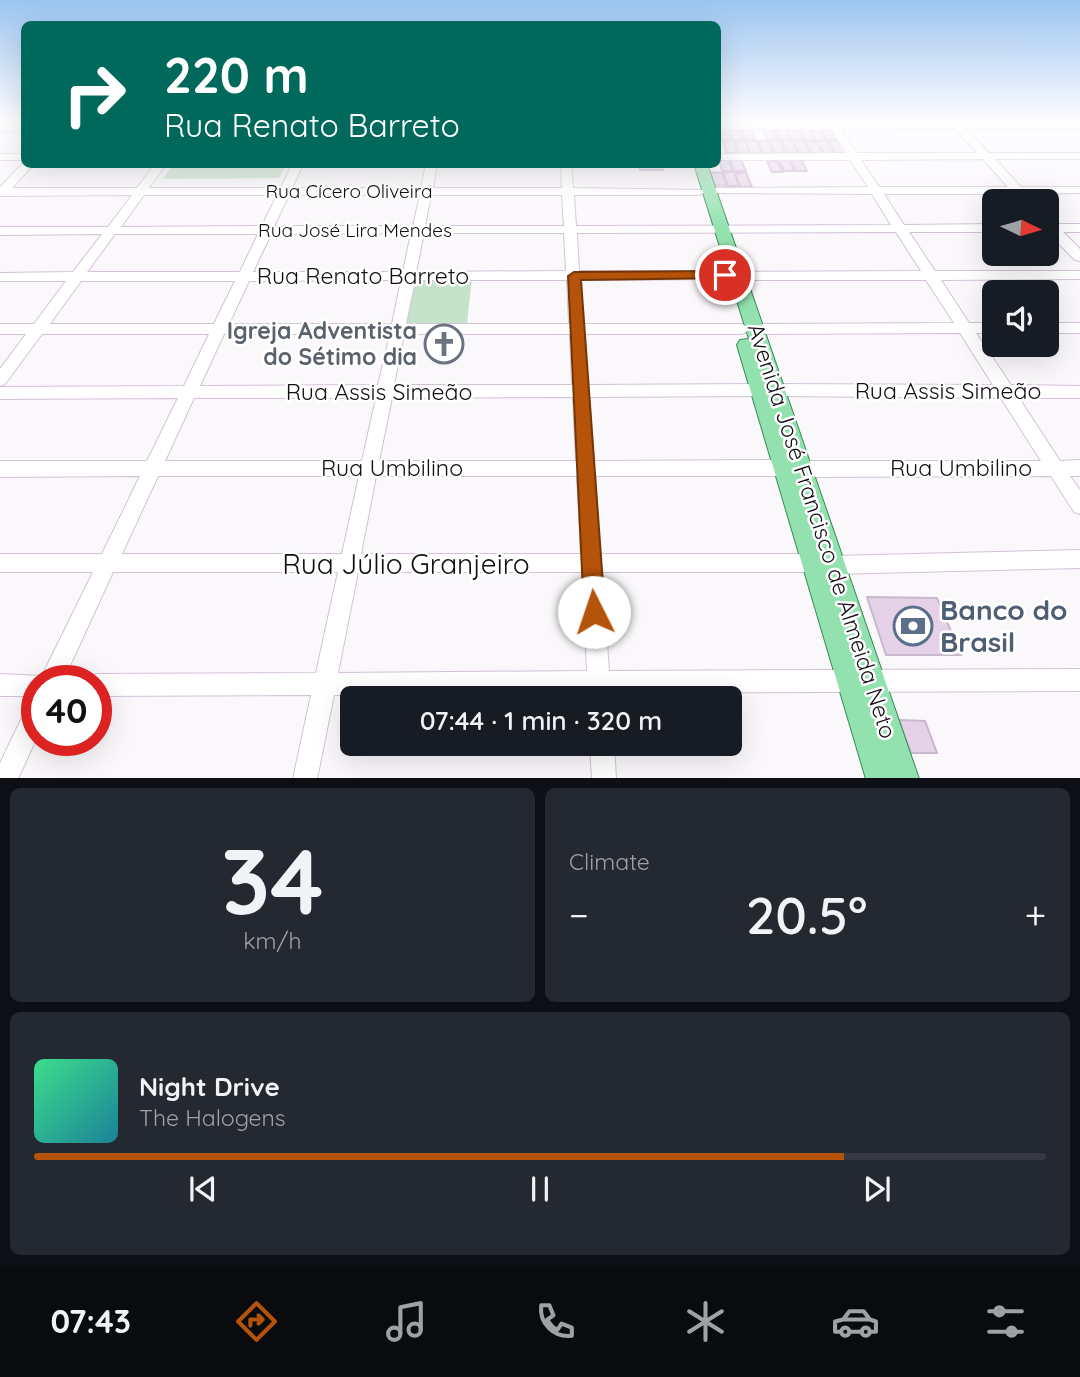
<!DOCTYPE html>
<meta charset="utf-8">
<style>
:root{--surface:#171b24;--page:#242831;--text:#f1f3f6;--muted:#9ea1a6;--line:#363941;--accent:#b45309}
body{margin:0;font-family:Quicksand,sans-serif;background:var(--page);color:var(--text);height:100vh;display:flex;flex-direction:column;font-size:26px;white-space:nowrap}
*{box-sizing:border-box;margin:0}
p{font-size:23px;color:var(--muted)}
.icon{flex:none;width:38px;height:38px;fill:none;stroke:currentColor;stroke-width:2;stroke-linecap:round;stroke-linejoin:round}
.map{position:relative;height:778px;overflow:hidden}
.details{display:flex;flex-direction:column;gap:10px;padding:10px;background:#0d0f14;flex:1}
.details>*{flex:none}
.banner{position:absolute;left:21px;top:21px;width:700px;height:147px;border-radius:10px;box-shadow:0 7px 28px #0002;background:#00695c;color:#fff;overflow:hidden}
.needle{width:46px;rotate:95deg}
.controls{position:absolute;left:982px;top:189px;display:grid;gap:14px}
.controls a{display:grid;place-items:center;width:77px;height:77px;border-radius:10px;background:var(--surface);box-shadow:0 7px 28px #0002;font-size:35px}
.speed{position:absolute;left:21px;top:665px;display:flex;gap:14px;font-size:35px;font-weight:700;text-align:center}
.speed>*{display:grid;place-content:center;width:91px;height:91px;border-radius:50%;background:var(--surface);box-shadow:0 7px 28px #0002;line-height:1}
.speed .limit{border:10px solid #d22;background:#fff;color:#111}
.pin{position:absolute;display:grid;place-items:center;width:60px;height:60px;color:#fff;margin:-30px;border:4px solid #fff;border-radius:50%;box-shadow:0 2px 7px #0007}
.me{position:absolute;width:77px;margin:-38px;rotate:356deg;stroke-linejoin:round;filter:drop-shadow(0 0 5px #0008)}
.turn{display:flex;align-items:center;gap:24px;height:147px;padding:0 28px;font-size:32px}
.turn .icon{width:91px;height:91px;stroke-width:2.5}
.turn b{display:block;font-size:49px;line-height:60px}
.big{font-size:52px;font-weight:600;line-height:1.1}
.details .tile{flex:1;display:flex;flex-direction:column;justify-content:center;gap:10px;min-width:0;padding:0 24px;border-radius:10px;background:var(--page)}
.details .dial{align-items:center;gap:0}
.dial b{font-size:91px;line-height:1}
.song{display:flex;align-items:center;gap:21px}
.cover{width:84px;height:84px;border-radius:10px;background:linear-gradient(135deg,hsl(150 70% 55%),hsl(190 70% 35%))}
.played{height:7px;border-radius:4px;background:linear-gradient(90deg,var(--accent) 80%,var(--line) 80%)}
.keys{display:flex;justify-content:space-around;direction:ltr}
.heat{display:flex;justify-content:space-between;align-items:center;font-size:38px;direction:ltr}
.details .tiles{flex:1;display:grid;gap:10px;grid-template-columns:1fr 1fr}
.tile:last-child{grid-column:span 2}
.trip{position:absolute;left:340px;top:686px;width:402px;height:70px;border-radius:10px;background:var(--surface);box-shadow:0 7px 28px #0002;font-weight:600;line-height:70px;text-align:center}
.tabs{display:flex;height:112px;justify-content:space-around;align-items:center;background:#090b0e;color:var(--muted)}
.tabs .icon{width:49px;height:49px}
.tabs .active{color:var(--accent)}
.tabs b{font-size:32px;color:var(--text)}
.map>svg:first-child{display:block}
.green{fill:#c5e2ca}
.building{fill:#e5d2e9;stroke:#c9b7cd;stroke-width:2}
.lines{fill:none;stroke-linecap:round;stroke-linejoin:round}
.minor-casing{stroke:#d4c1d8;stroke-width:2}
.major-casing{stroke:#388a56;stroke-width:2}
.minor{fill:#fff;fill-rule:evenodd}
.major{fill:#93e1af;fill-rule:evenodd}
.route{fill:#b45309;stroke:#753606;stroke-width:2}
.labels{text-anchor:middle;stroke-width:5;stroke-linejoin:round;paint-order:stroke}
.far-street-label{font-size:19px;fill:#140e15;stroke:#fff}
.street-label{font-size:23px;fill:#140e15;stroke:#fff}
.worship-label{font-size:23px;font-weight:bold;fill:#5b616d;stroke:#fff;text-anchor:end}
.near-street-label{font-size:28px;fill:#140e15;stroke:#fff}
.near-service-label{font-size:28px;font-weight:bold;fill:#4e5e75;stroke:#fff;text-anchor:start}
</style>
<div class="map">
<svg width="1080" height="779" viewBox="0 0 1080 779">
<rect width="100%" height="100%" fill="#fbf8fc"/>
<!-- green -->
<g class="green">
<polygon points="173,165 173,164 286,165 279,178 163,179"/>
<polygon points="414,277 472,277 467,324 404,324"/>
</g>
<!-- building -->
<g class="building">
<polygon points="741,128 751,129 755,140 744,140"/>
<polygon points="774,128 786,128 792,139 781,140"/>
<polygon points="786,128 797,128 804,140 792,140"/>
<polygon points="718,129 728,129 731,140 721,140"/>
<polygon points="729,129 740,129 743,140 733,140"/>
<polygon points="763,129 773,129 778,140 768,140"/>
<polygon points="798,129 809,129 817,141 805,141"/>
<polygon points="809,129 820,129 827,140 816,141"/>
<polygon points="820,129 831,129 839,140 827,140"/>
<polygon points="781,140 792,140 799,152 788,153"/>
<polygon points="723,141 734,141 737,153 726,153"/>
<polygon points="735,141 746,141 749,153 738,152"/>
<polygon points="746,141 757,141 762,153 750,153"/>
<polygon points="758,141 768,141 773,153 763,153"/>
<polygon points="769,141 780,141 785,153 775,153"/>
<polygon points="792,141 804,141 811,153 799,153"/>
<polygon points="816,141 828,141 836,153 824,154"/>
<polygon points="827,141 839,141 847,153 835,153"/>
<polygon points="805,142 817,142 824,154 813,154"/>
<polygon points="778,158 789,158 794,171 784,171"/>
<polygon points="719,159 729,159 732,171 722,171"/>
<polygon points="790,159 801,159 807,171 796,171"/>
<polygon points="730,160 741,160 746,171 734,171"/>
<polygon points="767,161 777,161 783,172 772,172"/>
<polygon points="639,164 660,164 663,170 640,170"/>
<polygon points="709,172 722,173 727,186 713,185"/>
<polygon points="723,172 734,172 739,186 728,186"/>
<polygon points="735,173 746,173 752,187 740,187"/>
<polygon points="438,333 451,333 449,355 436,355"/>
<polygon points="867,597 937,598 961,655 886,655"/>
<polygon points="899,720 925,721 937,753 911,753"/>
</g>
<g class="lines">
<defs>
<g id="minor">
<path d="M1080,122V128H966L989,153H1080V159H995L1021,187H1080V193L1027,194L1034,201H1022L1015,194H884L904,225L994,224V232H909L935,271H1080V279L941,280L969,323H994V333H976L1011,385L1080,386V398H1019L1060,461L1080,460V476H1070L1080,490V514L1074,512L1051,476L800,477L794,474L792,470L784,476H595L600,554H812L819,556L822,563L819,570L812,572H602L609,671L1080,669V691L611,693V698H589V694L334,695L317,779H293L311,695L96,696V681H87L88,677L96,674L316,673L338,572H113L63,681H37V696H0V674L42,676L93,572H0V554H102L140,476L0,477V461H147L178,398L0,399V387L184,386L209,334H42L5,384L0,386V369L26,334H0V324H34L66,281H0V273L73,272L102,234L0,235V227H108L132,195L0,196V187L24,162V164H34L12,188H137L155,164H166L149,188H281L292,164H303L292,188H421L426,164H437L433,188H562L561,164H571L573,188L704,190L709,188L868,187L850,160H718V154L846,153L831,129H718V123ZM955,128L977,153H857L841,129ZM983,159L1008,187H879L861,160ZM704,193L872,194L891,225L576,226L574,195H699ZM144,195H277L262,226L121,227ZM289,195H420L413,226H274ZM431,195H562L564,226H425ZM896,232L921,271L737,272L731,274L725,271H579L577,233ZM411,233L403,272H253L271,234ZM424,233H564L566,271L416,272ZM115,234H258L240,272H87ZM731,277L737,280H926L954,323L754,324L748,327L742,324H583L580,280L725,279ZM401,280L392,324H229L249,281ZM415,280H567L569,324H406ZM81,281H235L214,324H50ZM748,331L754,334L960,333L993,385L774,384L766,389L759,384L588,385L584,334H742ZM224,334H390L378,385L200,386ZM404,334H570L572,385H394ZM766,391L774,396L1001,398L1041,461H800L792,467L790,463L784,460L594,461L589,397L759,396ZM573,397L576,461H379L392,398ZM194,398H376L362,461H165ZM158,476H359L342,554H122ZM376,476H577L581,554H361ZM358,572H582L587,671L338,673Z"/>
<rect x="0" y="125" width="24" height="6"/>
<rect x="0" y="154" width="24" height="6"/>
<polygon points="1046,217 1056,224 1080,224 1080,232 1063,232 1080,249 1080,261 1075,260 1046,231"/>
<rect x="1046" y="323" width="34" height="10"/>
<polygon points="1080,550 1080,568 832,574 825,572 822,565 825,558 832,556"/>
<polygon points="37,700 37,737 18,779 0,779 0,763 29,703"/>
<polygon points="590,744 614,744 616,779 592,779"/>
</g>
<polygon id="major" points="694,164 707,164 919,779 866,779 737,345 740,340 749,339"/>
</defs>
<!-- minor casing -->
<use href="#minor" class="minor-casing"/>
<!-- major casing -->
<use href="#major" class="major-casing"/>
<!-- minor -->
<use href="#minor" class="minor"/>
<!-- major -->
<use href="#major" class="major"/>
</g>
<!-- sky -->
<linearGradient id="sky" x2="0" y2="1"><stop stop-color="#9bc4f1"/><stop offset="0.52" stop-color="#fdfcfe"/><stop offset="1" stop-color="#fdfcfe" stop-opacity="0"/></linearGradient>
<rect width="1080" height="229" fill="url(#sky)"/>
<!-- route -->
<polygon class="route" points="725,271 732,275 730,278 581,280 605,612 601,619 594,622 587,619 584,612 568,276 574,272"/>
<!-- icons -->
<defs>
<symbol id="church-ring" viewBox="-11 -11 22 22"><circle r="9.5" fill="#fff" stroke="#6b7280" stroke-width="1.5"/><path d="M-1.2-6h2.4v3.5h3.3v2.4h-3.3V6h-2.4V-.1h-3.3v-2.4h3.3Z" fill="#6b7280"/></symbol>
<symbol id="bank-ring" viewBox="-11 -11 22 22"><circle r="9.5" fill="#fff" stroke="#5c6f8a" stroke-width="1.5"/><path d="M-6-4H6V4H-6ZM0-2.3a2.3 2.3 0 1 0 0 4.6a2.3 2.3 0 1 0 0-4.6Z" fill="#5c6f8a"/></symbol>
</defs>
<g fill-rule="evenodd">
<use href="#church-ring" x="422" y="322" width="44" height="44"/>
<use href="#bank-ring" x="891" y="604" width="44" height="44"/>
</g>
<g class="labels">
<!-- far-street labels -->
<g class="far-street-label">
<text x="349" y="198">Rua Cícero Oliveira</text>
<text x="355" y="237">Rua José Lira Mendes</text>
</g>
<!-- street labels -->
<g class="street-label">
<text x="363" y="284">Rua Renato Barreto</text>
<text x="948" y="399">Rua Assis Simeão</text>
<text x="379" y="400">Rua Assis Simeão</text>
<text x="392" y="476">Rua Umbilino</text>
<text x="961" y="476">Rua Umbilino</text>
<text transform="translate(822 531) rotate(72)" y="8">Avenida José Francisco de Almeida Neto</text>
</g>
<!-- worship labels -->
<g class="worship-label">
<text x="417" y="339">Igreja Adventista<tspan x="417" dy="26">do Sétimo dia</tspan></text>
</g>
<!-- near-street labels -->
<g class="near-street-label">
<text x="406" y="574">Rua Júlio Granjeiro</text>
</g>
<!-- near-service labels -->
<g class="near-service-label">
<text x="940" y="620">Banco do<tspan x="940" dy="32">Brasil</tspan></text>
</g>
</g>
</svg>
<div class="controls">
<a><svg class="needle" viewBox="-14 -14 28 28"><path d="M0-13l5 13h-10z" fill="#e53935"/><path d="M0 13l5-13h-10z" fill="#9ea1a6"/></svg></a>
<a><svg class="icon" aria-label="sound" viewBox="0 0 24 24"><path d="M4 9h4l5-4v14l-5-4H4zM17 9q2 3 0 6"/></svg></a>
</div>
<div class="speed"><div class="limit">40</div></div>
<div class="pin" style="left:725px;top:275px;background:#d93025"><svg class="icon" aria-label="arrive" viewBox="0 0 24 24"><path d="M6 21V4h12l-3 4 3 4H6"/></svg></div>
<svg class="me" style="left:594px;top:612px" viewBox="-20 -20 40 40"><circle r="19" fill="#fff"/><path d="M0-13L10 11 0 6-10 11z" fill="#b45309"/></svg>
<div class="trip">07:44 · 1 min · 320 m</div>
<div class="banner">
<div class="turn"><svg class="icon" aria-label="right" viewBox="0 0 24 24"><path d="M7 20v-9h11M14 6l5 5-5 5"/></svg><div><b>220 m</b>Rua Renato Barreto</div></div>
</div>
</div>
<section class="details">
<div class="tiles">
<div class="tile dial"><b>34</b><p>km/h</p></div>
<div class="tile"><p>Climate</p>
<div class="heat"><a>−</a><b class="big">20.5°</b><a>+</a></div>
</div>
<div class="tile">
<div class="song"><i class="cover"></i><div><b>Night Drive</b><p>The Halogens</p></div></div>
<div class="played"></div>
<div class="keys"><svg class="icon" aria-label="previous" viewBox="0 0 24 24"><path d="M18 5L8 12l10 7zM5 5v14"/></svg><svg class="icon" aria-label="pause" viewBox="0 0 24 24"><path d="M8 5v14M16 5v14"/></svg><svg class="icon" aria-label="next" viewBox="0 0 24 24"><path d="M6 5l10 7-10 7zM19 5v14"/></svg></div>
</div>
</div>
</section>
<nav class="tabs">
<b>07:43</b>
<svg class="icon active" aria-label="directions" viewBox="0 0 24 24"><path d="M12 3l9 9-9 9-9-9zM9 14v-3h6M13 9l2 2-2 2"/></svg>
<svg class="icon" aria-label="music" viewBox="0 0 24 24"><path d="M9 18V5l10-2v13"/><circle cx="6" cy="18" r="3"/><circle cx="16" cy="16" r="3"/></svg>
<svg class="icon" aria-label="phone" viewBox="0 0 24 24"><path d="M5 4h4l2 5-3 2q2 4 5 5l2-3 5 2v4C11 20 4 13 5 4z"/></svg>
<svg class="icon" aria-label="climate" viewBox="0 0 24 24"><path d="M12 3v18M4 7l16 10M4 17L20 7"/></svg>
<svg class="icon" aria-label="car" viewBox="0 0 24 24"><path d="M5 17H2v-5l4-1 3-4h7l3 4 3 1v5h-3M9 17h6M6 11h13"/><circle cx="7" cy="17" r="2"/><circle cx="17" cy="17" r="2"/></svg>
<svg class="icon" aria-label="filters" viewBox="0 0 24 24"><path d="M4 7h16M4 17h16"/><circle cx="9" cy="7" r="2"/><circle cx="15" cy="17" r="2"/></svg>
</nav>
